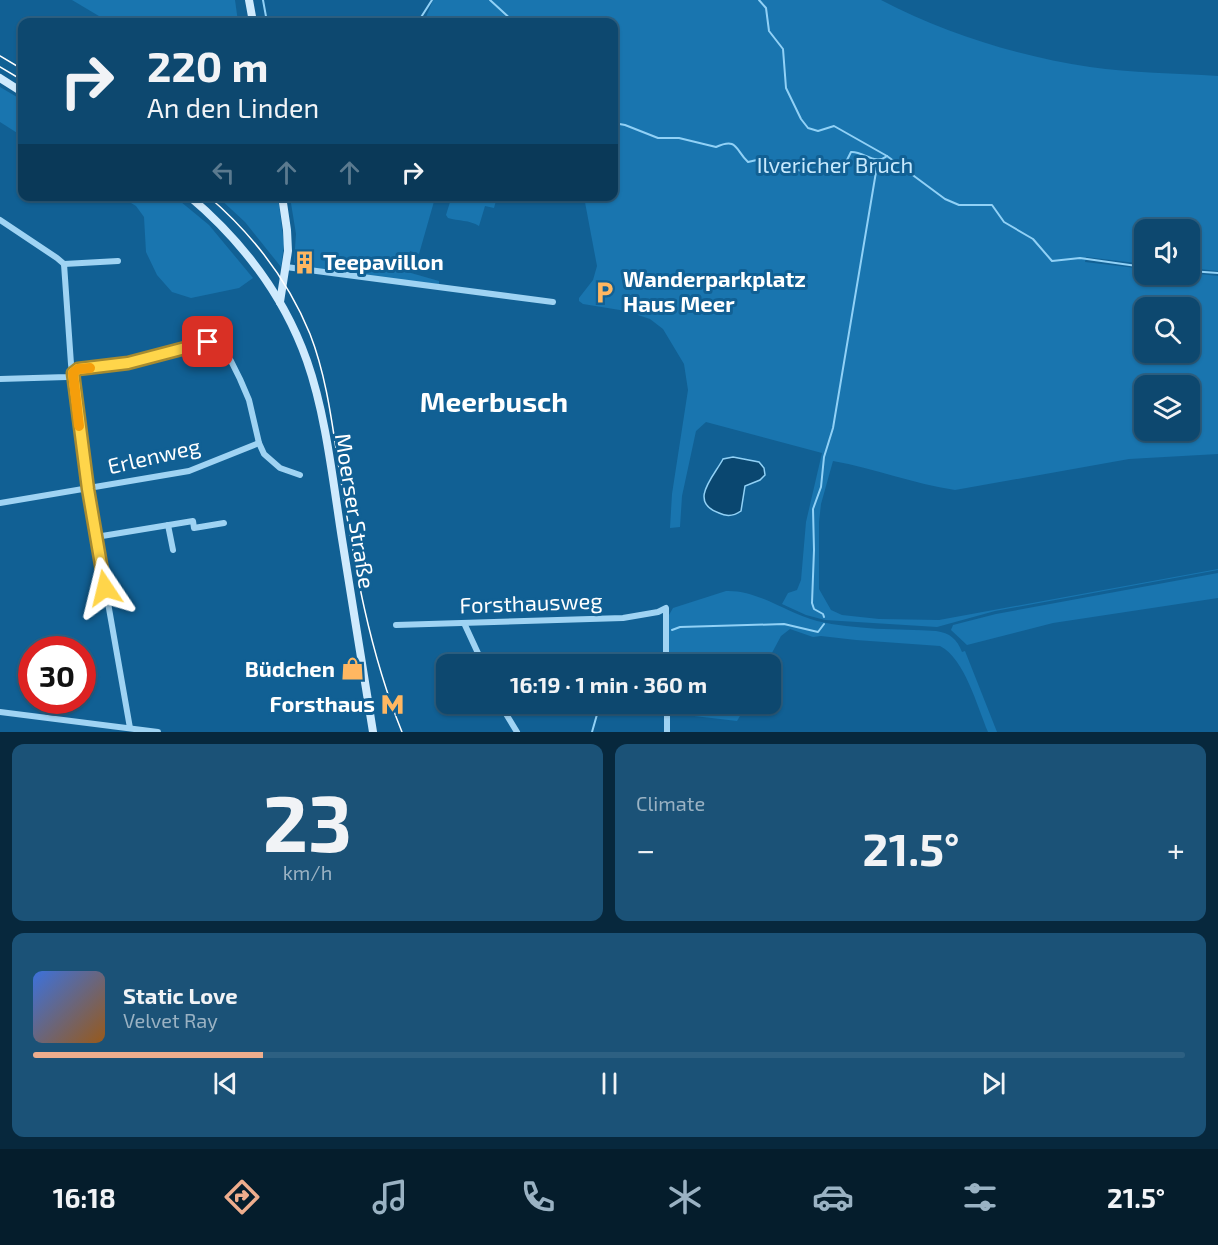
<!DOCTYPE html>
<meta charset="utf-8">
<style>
:root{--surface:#0d486f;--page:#1b5277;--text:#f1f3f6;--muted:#9ab2c3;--line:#2d6082;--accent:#eead8d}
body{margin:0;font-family:"Exo 2",sans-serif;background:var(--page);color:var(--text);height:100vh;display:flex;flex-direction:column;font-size:22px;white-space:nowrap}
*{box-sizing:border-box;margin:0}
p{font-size:20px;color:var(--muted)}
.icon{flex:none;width:33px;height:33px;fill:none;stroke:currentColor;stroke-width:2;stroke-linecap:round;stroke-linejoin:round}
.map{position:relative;height:732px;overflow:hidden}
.sheet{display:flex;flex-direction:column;gap:12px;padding:12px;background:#07283d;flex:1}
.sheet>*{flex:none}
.banner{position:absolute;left:18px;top:18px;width:600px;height:183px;border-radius:12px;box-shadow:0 2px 4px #0004,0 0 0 2px var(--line);background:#0d486f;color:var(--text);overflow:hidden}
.controls{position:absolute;left:1134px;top:219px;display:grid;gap:12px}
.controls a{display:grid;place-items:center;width:66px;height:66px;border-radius:12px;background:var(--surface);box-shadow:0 2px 4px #0004,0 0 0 2px var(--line);font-size:30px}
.speed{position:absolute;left:18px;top:636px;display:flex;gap:12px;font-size:30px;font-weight:700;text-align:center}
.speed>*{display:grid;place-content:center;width:78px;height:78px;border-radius:50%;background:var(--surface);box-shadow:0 2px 4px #0004,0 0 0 2px var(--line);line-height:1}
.speed .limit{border:9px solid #d22;background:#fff;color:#111}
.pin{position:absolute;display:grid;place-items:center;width:51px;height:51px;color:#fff;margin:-26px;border-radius:12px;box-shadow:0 3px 9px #0006}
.me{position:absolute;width:66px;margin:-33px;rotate:350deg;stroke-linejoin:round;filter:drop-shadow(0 0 4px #0008)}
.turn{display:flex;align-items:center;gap:21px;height:126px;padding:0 30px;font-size:27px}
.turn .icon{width:78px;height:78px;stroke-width:2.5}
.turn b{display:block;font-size:42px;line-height:51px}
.lanes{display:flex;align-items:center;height:57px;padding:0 30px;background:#0003;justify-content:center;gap:30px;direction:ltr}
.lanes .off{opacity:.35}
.big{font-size:45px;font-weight:700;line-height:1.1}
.sheet .tile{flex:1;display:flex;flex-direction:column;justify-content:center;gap:9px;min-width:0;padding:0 21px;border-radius:12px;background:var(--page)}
.sheet .dial{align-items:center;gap:0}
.dial b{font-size:78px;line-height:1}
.song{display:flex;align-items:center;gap:18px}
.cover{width:72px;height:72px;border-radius:9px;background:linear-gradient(135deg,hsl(220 70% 55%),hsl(30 70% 35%))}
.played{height:6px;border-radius:3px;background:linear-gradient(90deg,var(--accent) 20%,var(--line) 20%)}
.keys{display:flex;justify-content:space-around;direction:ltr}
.heat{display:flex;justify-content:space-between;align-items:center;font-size:33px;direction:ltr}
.sheet .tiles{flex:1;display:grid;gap:12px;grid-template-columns:1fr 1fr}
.tile:last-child{grid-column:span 2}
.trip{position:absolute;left:436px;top:654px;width:345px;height:60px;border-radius:12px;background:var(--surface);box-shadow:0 2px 4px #0004,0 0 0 2px var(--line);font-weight:700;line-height:60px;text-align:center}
.tab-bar{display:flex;height:96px;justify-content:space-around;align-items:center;background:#051d2c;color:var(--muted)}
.tab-bar .icon{width:42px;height:42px}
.tab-bar .on{color:var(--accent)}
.tab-bar b{font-size:27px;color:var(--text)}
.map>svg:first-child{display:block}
.green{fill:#1975af;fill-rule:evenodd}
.water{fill:#0a4770;stroke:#91d1f6;stroke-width:1.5}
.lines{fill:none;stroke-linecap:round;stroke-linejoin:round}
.stream{stroke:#91d1f6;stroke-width:2}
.minor{stroke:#9fd3f3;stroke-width:6}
.secondary{stroke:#cfeafd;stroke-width:8}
.tram{stroke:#fff;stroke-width:1.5}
.route-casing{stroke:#a68a30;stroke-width:15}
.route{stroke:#ffd54a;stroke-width:10}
.slow{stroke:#f59e0b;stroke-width:10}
.labels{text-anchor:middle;stroke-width:6;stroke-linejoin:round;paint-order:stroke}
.park-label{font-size:22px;fill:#c7e9fd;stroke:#116094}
.poi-label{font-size:22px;font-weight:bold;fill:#fff;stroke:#116094;text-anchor:start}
.street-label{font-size:22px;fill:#fff;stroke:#116094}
.district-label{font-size:28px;font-weight:bold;fill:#fff;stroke:#116094}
</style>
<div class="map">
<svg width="1218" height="732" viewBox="0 0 1218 732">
<rect width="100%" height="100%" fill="#116094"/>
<!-- green -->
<g class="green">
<polygon points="72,0 235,0 238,22 109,22"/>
<path d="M433,0H881C946,34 1018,56 1090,67C1131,73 1176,73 1218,76V271L1190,268V230H1144V264L1086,257L1085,262L1144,269V274H1190V273L1218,276V454L1129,459L955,490C914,484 874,468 833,461L821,504L819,522V589L831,610L842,615L879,619L939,620L1218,569V570L995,611L937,627L825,620L806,615L782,604L788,593L797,590L801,580L806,522L822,453L706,422L696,431L682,496L680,527L670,528L672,494L688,390L684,364L663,329L650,319L626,311L583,304L579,301V298L593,280L597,266L584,197L614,196V22H424ZM1144,308H1190V352H1144ZM1144,386H1190V430H1144Z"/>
<polygon points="0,87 22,100 22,136 0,122"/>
<polygon points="121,197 175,197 209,225 253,278 239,288 191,298 172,292 157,275 146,252 144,217 136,206"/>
<polygon points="218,197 278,197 284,244 281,267 245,222"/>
<path d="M290,197H497L494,208L485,206L479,226C470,220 458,221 448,218L446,215L450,202L435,198L419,254L410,251L404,271L439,281V286L299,267L294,262L296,234Z"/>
<polygon points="1218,573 1218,598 1053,623 967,645 951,630 953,625 996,614"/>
<path d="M726,591C759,590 786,613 817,621C855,630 897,629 936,631C950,633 957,639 962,652L965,651L997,732H988C977,706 965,659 940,646L856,640L821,636L813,637L790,629L781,636L766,664H669V615L673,608Z"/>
<polygon points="670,704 747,704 737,721 677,714 670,712"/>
</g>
<!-- water -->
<path class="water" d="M733,457L759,462L764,468L765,475L760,480L745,486L741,511C734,516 727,517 719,513C687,502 715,475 723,459Z"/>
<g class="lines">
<!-- stream -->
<g class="stream">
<polyline points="263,0 267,22"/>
<polyline points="490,0 514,22"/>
<polyline points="759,0 766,8 769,31 783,49 786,88 801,119 808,128 818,131 834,126 887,156 945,199 959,205 992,205 1004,222 1033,239 1052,261 1080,258 1144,267"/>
<polyline points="418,22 432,0"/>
<path d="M614,123L625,125L658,138H679L716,147C738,137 735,150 748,162L761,159L808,173L822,168L838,171L843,168L851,152C864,151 875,166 887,156"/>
<polyline points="1190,271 1218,273"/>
<polyline points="824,617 823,614 814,609 812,603 814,550 813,509 821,487 824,457 833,428 878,160"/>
<polyline points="672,630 680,627 784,624 818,632 824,624"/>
<polyline points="618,664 629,654"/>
<polyline points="592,732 600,704"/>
</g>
<!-- minor -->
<g class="minor">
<polyline points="0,220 57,258 64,264 71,364 88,489 130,728"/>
<polyline points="64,264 118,261"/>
<polyline points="286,267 553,302"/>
<polyline points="0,379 67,377 78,369 128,363 200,343 215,343 221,347 231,361 240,379 249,400 259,443 264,454 280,468 300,475"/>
<polyline points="0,503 189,471 259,443"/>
<polyline points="168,525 173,550"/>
<polyline points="96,537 193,521 194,528 224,523"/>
<polyline points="464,623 483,664"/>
<polyline points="396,625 623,618 658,612 666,608 666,664"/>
<polyline points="500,704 517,732"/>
<polyline points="667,704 667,732"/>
<polyline points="0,712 158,732"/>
</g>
<!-- secondary -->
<g class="secondary">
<polyline points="249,0 253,22"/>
<polyline points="0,78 22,92"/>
<path d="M189,196C241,240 284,296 307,361C326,415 333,482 342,539C352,603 363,668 373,732"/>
<polyline points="280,302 288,251 287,230 282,196"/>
</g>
<!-- tram -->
<g class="tram">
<polyline points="0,56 22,69"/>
<polyline points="0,67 22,80"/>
<path d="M208,196C252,234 288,280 310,334C328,380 333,432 341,481C355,567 369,651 402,732"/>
</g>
</g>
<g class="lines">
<defs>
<polyline id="route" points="105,588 88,489 73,373 78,369 128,363 208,342"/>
</defs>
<!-- route casing -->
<use href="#route" class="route-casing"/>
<!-- route -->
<use href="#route" class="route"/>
<!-- slow -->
<polyline class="slow" points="79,426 73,373 78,369 90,368"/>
</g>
<!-- icons -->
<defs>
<symbol id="building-bare" viewBox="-9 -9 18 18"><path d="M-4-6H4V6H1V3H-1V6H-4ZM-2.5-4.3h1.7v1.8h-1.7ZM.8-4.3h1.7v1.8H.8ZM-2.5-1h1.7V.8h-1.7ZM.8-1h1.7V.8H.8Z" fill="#ffb761" stroke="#116094" stroke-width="2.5" paint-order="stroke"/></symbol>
<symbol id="parking-bare" viewBox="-9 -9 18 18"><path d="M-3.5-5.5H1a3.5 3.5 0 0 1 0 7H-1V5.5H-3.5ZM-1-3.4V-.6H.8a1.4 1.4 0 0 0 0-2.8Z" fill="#ffb761" stroke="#116094" stroke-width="2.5" paint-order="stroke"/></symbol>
<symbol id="shop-bare" viewBox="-9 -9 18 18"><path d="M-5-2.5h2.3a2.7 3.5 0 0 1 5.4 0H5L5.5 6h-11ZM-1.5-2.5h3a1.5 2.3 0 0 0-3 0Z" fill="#ffb761" stroke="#116094" stroke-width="2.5" paint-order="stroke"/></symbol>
<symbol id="metro-bare" viewBox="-9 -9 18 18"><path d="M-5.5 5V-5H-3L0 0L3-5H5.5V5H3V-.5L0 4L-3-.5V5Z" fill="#ffb761" stroke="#116094" stroke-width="2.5" paint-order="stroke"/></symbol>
</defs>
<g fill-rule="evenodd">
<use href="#building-bare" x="288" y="246" width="33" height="33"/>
<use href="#parking-bare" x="588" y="276" width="33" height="33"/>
<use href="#shop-bare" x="336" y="652" width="33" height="33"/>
<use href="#metro-bare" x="376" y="688" width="33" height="33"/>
</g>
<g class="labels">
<!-- park labels -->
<g class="park-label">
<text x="835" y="173">Ilvericher Bruch</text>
</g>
<!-- poi labels -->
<g class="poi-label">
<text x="323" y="270">Teepavillon</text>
<text x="623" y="287">Wanderparkplatz<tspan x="623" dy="25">Haus Meer</tspan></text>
<text x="335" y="677" text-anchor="end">Büdchen</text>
<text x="375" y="712" text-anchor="end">Forsthaus</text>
</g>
<!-- street labels -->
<g class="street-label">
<text transform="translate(154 456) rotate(-13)" y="8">Erlenweg</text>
<text transform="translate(355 511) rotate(81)" y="8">Moerser Straße</text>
<text transform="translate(531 603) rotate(-2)" y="8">Forsthausweg</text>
</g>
<!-- district labels -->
<g class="district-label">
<text x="494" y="412">Meerbusch</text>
</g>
</g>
</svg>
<div class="controls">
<a><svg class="icon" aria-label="sound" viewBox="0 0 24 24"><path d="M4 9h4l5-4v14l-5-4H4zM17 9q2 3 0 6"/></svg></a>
<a><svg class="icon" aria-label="search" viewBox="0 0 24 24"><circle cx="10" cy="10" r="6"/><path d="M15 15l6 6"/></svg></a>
<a><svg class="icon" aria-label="layers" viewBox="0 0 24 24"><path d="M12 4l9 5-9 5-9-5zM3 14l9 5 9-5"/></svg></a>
</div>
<div class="speed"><div class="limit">30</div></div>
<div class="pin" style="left:208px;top:342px;background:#d93025"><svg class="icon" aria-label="arrive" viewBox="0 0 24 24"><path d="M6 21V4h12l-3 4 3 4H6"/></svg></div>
<svg class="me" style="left:105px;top:588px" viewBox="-20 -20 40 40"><path d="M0-17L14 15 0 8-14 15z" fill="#ffd54a" stroke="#fff" stroke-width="4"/></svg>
<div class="trip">16:19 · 1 min · 360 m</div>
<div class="banner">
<div class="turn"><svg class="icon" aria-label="right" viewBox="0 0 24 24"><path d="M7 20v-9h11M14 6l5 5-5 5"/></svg><div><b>220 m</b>An den Linden</div></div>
<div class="lanes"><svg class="icon off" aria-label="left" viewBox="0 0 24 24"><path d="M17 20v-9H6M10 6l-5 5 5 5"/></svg><svg class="icon off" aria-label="ahead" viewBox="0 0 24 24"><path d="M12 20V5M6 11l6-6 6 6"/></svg><svg class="icon off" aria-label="ahead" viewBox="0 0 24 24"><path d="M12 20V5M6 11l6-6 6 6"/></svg><svg class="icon" aria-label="right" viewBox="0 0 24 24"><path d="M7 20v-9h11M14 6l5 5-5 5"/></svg></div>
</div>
</div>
<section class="sheet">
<div class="tiles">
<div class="tile dial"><b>23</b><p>km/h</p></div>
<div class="tile"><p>Climate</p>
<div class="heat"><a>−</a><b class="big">21.5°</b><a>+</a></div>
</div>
<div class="tile">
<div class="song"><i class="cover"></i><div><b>Static Love</b><p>Velvet Ray</p></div></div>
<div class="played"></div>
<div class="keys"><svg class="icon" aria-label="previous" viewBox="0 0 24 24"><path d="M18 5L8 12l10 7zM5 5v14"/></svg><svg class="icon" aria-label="pause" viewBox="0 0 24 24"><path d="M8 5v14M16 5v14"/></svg><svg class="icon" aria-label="next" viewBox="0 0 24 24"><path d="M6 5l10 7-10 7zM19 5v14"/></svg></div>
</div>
</div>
</section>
<nav class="tab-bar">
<b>16:18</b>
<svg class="icon on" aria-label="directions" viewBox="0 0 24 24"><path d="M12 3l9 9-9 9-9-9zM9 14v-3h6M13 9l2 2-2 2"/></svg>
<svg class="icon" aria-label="music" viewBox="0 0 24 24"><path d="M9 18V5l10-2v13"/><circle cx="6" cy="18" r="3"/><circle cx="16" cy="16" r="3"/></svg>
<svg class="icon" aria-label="phone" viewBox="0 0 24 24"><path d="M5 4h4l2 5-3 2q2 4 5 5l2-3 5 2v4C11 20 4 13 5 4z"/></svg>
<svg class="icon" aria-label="climate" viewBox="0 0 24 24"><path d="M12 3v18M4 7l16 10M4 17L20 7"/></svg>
<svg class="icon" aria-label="car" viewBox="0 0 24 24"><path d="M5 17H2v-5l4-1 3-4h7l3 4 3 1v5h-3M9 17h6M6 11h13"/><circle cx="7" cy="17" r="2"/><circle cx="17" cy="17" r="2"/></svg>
<svg class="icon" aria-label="filters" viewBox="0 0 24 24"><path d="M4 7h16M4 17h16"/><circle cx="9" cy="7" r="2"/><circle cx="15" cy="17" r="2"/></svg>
<b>21.5°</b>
</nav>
